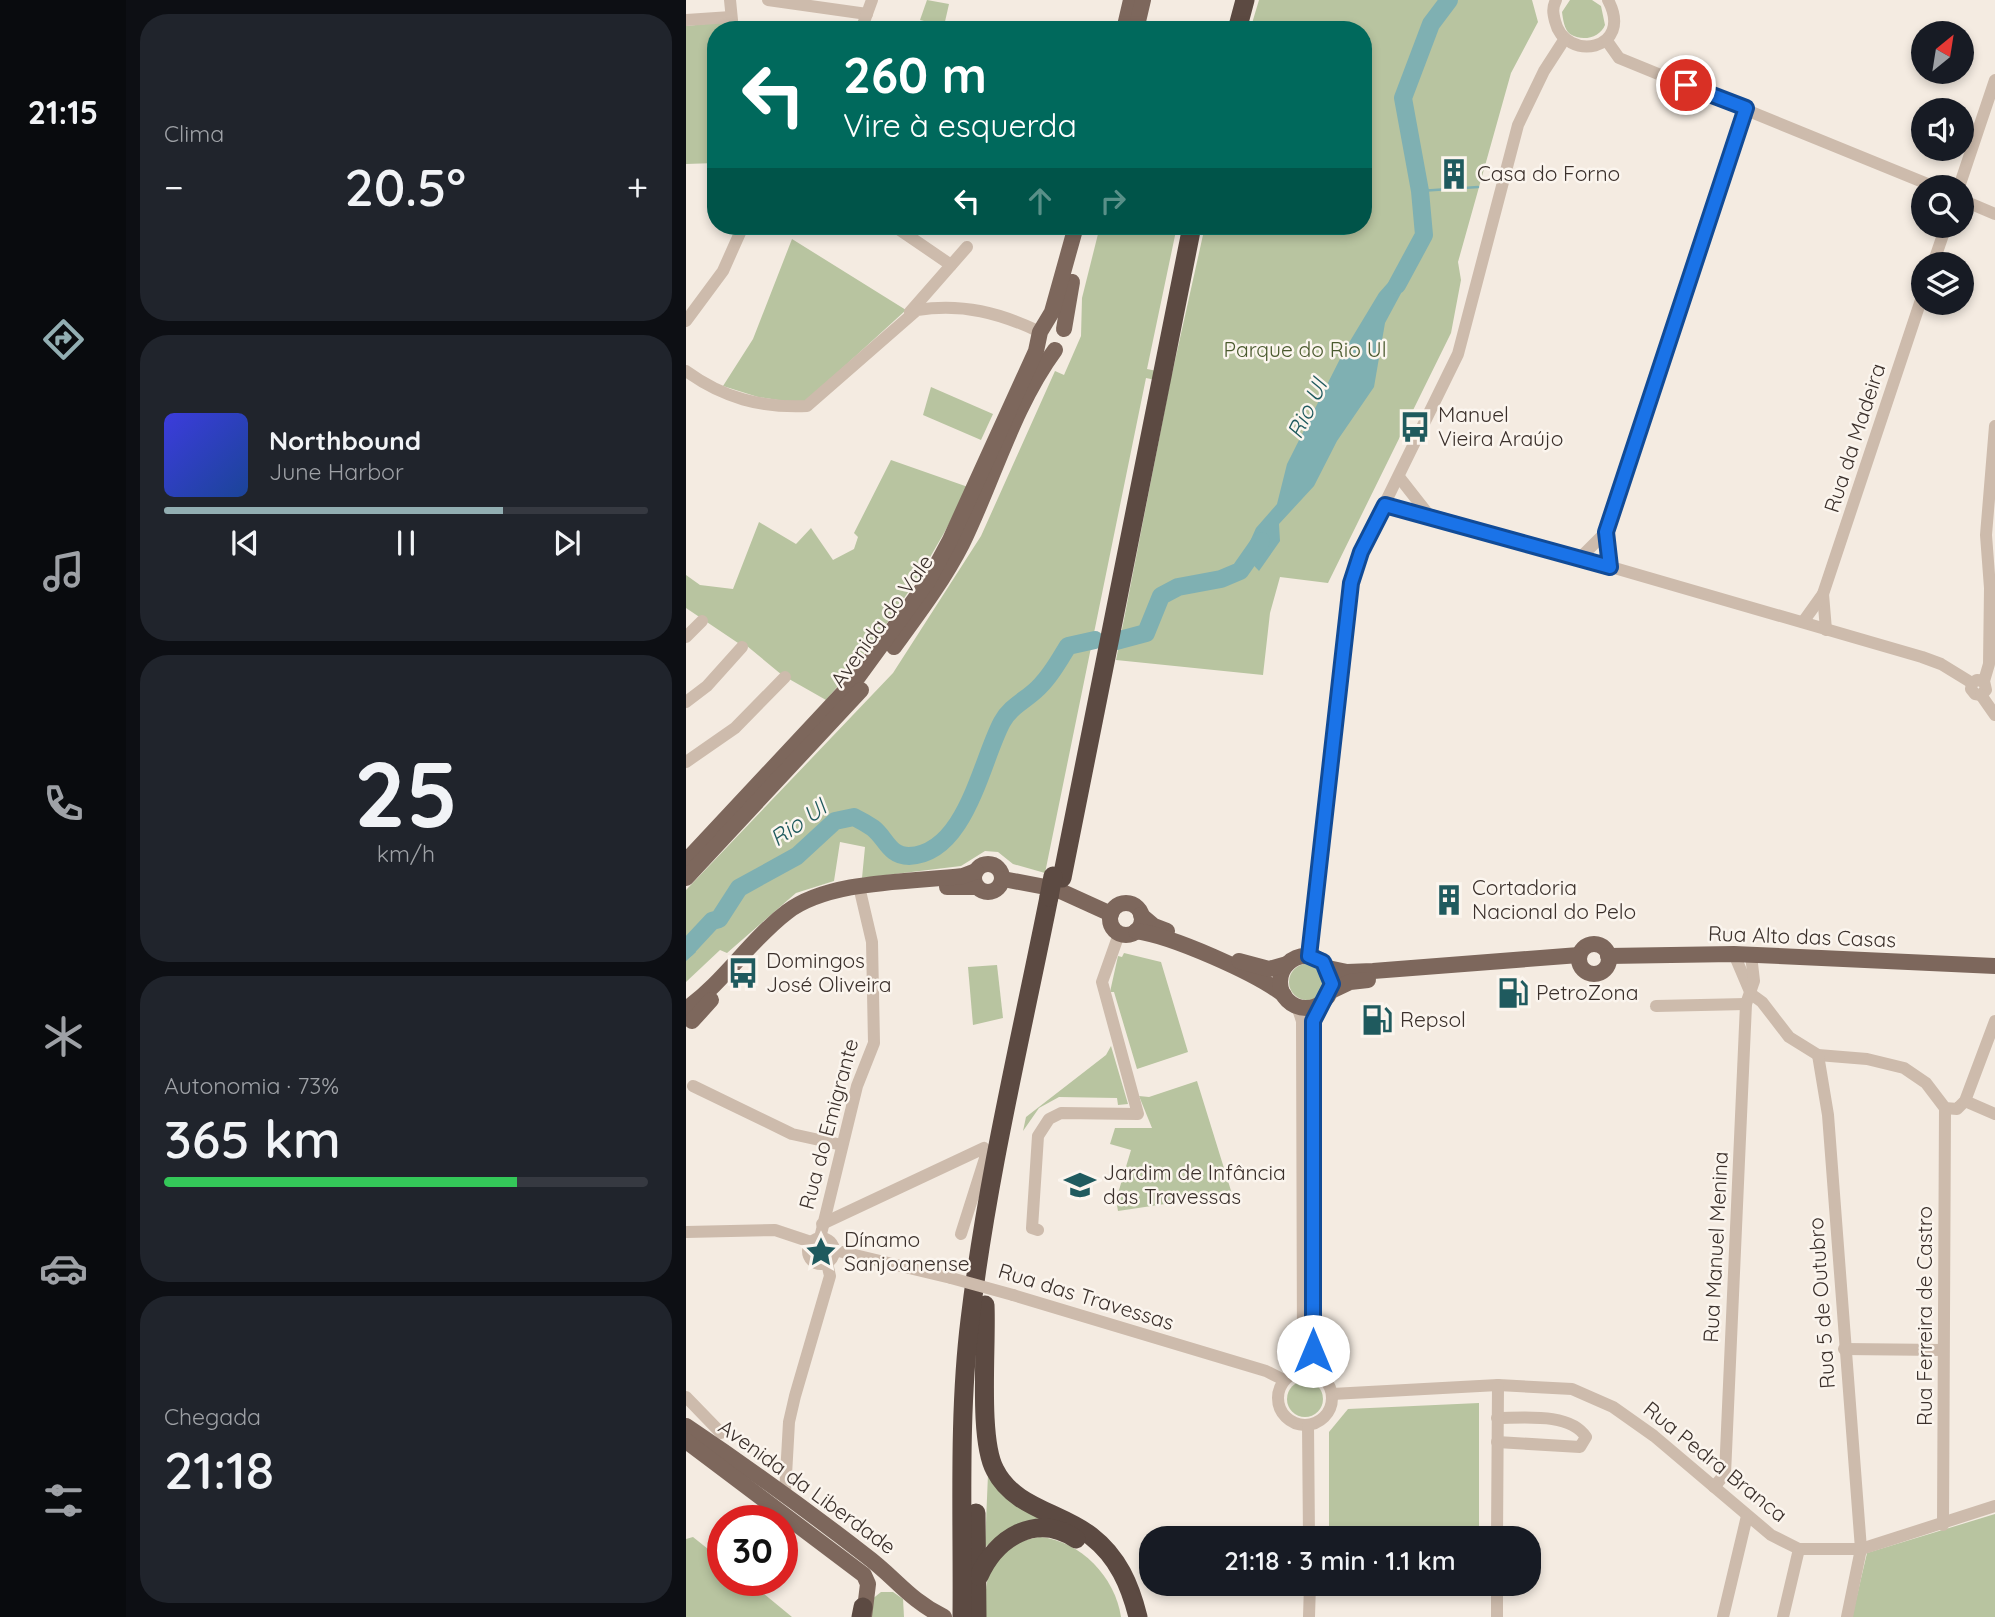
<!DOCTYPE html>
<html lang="pt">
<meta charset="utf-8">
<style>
:root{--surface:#171b24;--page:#20242c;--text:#f1f3f6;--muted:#9ea1a6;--line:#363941;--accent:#92aeb2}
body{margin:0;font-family:Quicksand,sans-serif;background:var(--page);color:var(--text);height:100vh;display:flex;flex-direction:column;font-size:26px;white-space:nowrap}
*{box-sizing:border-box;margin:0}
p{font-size:23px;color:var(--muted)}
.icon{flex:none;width:38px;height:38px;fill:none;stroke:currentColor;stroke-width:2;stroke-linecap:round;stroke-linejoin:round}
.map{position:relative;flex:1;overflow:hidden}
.details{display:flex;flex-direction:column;gap:14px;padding:14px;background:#0d0f14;width:560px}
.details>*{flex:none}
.hud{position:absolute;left:21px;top:21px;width:665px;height:214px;border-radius:28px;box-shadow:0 4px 10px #0003;background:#00695c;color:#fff;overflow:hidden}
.needle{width:46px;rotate:30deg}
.tools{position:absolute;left:1225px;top:21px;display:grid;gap:14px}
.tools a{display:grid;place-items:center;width:63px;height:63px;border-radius:50%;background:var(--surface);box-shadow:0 4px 10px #0003;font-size:35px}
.speed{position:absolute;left:21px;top:1505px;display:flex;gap:14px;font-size:35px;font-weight:700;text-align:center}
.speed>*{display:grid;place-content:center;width:91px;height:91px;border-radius:50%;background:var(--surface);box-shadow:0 4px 10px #0003;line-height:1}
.speed .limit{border:10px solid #d22;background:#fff;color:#111}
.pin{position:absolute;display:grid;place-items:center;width:60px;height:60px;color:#fff;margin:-30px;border:4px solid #fff;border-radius:50%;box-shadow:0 2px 7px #0007}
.me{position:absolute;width:77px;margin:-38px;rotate:0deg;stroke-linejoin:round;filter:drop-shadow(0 0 5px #0008)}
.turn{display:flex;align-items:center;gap:24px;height:147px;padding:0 21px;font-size:32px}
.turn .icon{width:91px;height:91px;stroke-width:2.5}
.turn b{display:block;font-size:49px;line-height:60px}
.lanes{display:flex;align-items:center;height:66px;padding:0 21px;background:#0003;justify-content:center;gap:35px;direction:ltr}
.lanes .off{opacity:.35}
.big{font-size:52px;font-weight:600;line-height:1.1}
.details .widget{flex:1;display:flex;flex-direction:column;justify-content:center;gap:10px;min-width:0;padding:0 24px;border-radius:28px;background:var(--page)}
.details .dial{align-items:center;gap:0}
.dial b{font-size:91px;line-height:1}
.song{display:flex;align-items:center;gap:21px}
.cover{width:84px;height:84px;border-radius:10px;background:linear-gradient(135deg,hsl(240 70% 55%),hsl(220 70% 35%))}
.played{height:7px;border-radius:4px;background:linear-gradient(90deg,var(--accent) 70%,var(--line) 70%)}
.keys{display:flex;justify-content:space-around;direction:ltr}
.heat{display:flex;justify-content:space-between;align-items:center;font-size:38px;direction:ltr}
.charge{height:10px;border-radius:5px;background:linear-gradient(90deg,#34c759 73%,var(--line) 0)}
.trip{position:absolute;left:453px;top:1526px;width:402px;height:70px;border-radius:28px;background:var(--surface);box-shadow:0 4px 10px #0003;font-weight:600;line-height:70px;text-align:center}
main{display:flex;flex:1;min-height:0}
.tab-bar{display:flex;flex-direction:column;width:126px;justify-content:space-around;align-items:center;background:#090b0e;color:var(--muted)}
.tab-bar .icon{width:49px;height:49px}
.tab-bar .active{color:var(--accent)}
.tab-bar b{font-size:32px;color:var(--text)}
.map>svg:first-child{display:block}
.green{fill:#b8c4a0}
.water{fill:#7fb0b2}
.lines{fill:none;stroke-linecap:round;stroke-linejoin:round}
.stream{stroke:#7fb0b2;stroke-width:2.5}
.river{stroke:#7fb0b2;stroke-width:18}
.minor{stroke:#cdbbac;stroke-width:12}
.major{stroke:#7d675c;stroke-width:16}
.highway{stroke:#5c4a42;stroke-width:19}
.minor-bridge{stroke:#cdbbac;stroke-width:12}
.highway-bridge{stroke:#5c4a42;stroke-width:19}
.route-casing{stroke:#114b97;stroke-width:18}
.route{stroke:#1a73e8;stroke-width:12}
.labels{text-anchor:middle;stroke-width:5;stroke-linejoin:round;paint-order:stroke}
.poi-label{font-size:21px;fill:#3b302b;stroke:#fbf5ee;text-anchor:start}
.park-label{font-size:21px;fill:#4a5a2e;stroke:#fbf5ee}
.street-label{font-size:21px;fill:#3b302b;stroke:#fbf5ee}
.water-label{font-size:23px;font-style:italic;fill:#1f5a5e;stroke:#fbf5ee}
</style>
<main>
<nav class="tab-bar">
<b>21:15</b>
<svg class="icon active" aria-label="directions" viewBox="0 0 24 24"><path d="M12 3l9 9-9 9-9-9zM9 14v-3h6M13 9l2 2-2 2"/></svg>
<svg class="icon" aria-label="music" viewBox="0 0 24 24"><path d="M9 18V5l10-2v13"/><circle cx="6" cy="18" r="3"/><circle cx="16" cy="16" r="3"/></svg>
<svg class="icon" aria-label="phone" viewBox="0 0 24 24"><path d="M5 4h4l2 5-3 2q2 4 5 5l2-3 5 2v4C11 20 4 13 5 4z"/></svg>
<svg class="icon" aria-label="climate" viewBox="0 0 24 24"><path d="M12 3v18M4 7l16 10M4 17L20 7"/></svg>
<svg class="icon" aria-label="car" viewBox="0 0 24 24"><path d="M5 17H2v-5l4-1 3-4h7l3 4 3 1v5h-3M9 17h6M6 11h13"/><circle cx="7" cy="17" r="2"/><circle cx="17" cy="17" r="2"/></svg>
<svg class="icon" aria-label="filters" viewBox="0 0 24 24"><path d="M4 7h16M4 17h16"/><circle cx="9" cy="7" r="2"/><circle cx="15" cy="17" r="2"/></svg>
</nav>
<section class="details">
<div class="widget"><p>Clima</p>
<div class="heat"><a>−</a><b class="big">20.5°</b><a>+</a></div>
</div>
<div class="widget">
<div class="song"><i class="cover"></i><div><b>Northbound</b><p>June Harbor</p></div></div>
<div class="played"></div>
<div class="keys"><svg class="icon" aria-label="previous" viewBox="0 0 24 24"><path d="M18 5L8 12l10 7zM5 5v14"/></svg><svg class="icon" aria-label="pause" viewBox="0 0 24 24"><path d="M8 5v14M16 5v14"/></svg><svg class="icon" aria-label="next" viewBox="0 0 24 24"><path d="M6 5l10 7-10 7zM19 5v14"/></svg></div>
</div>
<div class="widget dial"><b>25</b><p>km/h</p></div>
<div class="widget"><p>Autonomia · 73%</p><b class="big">365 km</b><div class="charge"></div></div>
<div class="widget"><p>Chegada</p><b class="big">21:18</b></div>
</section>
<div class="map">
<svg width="1309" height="1617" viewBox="0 0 1309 1617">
<rect width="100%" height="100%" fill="#f4ebe1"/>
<!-- green -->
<g class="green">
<polygon points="241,0 263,4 258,26 234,20"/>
<polygon points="573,0 846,0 852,22 825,73 772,262 775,280 765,333 642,583 594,577 584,613 577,675 430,660 484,383 460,378 359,873 327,864 312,852 299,851 275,866 176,878 179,847 154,842 148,881 110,893 41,953 34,950 0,982 0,890 207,673 295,536 369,371 378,375 395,336 396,298 414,226 491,226 461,369 486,374 519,226 677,226 677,30 564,30"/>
<path d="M884,0H906L915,6L919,25C914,38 896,42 884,34C878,29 877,19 876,12Z"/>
<polygon points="39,22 40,30 30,30 30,163 0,164 0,26"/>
<polygon points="106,239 220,310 117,404 72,397 37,386 67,339"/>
<polygon points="245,387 307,414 295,440 237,415"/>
<path d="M205,460L282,487C244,565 197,635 140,700L96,675L61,646L55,645L0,608V575L14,585L47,589L73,522L110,544L125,528L147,560L168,549L172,537L168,533Z"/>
<polygon points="438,953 475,962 502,1052 451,1069 428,992 424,992 432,956 436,957"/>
<circle cx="621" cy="982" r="18"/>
<polygon points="311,965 317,1018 287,1025 282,967"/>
<polygon points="425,1046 442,1104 432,1105 431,1098 373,1097 353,1108 337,1131 340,1117 420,1055"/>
<polygon points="511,1081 546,1194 432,1211 430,1200 445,1150 424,1144 429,1128 466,1128 453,1096 463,1097"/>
<circle cx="619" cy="1399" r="18"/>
<polygon points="793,1403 793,1538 643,1538 643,1432 662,1409"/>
<polygon points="302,1474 382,1529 321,1530 299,1547"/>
<polygon points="1309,1514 1309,1617 1166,1617 1181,1553"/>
<polygon points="7,1537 37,1561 37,1580 61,1580 106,1617 0,1617 0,1539"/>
<path d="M354,1537C395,1541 429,1577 435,1617H300C297,1572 305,1545 354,1537Z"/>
<polygon points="195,1592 207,1592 217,1599 218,1617 184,1617 185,1600"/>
</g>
<!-- water -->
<g class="water">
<polygon points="715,268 723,268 720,284 699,323 688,387 651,441 628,486 593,524 594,541 573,571 558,555 570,528 591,504 601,464 658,351 693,293"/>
<polygon points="27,912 35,921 7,949 10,952 0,961 0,939"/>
</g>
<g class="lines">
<!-- stream -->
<polyline class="stream" points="734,191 792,187"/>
<!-- river -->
<g class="river">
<polyline points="711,285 738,235 734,191 717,98 745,24 763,0"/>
<polyline points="430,641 460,633 475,596 492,587 535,579 554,571 575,541"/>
<path d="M0,949L26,921L33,919L53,888L111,856L149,821L168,817C174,820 181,824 187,828C200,838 203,856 223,856C280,854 295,761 316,722C325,705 343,699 355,685C366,674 374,659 382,646L409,640"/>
</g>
<!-- minor -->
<g class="minor">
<polyline points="44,0 47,30"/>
<polyline points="82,0 181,14"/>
<path d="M870,0C866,8 867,13 869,21C879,63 949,51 922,0"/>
<polyline points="0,20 45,17"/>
<polyline points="175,30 186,0"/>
<polyline points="921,41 933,58 1249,187"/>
<polyline points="1273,187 1309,80"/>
<polyline points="1276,200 1309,214"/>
<polyline points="208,226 265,265"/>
<polyline points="1247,264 1260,226"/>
<polyline points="224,312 281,247"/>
<polyline points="0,321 37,271 57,226"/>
<path d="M0,371C37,398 75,408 121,406L231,310C277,303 314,313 354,332"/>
<polyline points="713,477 742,514"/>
<polyline points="699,505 742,514 1236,657 1255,664 1286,683"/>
<polyline points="894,558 920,532"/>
<polyline points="924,567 920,532 1060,108"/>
<polyline points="1137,594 1140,630"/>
<polyline points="1117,622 1137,594 1237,294"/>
<polyline points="0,637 16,621"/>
<polyline points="1298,681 1291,680 1286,683 1285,689 1289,694 1295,695 1300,690 1298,681 1303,664 1304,588 1300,535 1309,426"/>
<polyline points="1295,695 1309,715"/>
<polyline points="0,702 21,686 56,647"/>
<polyline points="0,762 49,728 99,677"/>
<polyline points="1048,954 1065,994 1076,1002 1103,1037 1132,1055 1181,1059 1218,1068 1240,1083 1259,1108 1271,1109 1279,1101 1309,1021"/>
<polyline points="623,956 665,583 675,552 772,354 832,125 858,71 878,40"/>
<polyline points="970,1006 1060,1004"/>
<polyline points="1132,1055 1142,1115 1175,1549 1161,1617"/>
<polyline points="7,1086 106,1134 156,1145"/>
<polyline points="1279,1101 1309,1114"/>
<polyline points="136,1224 298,1148 301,1152 275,1234"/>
<polyline points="352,1230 346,1228 352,1136 363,1119 375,1113 452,1114 416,982 433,934"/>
<polyline points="0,1232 89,1230 125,1242"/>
<polyline points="134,1238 171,1086 188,1043 186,942 175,895"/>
<circle cx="135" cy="1251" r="13"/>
<polyline points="148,1250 265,1278"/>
<polyline points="327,1295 580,1371 598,1380"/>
<polyline points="1158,1349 1257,1350"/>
<circle cx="619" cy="1398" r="27"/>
<polyline points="609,1373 617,1351 616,1021 611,1006"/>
<polyline points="632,1374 627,1351 627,1021 635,1004"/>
<polyline points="646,1394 812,1385 886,1389 927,1407 968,1436 1085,1535 1113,1549 1175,1549 1309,1506"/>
<polyline points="0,1397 35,1433"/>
<polyline points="622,1425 623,1538"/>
<path d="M811,1442L894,1447L900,1437C884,1412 836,1418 811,1418"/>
<polyline points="1028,1487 1039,1474 1060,1004 1068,981 1065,955"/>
<polyline points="99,1493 103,1422 109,1396 144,1276 141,1263"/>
<polyline points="1257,1525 1259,1108"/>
<polyline points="811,1538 812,1385"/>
<polyline points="811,1584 811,1617"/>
<polyline points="623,1617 624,1584"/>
<polyline points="1037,1617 1061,1516"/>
<polyline points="1097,1617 1113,1549"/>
</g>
<!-- major -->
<g class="major">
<polyline points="438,30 445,0"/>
<polyline points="450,30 457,0"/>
<polyline points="378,329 386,282"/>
<path d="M208,647C232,614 257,581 276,544C307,481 327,407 369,350"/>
<polyline points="0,861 172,677 242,581 264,540 350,351 354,332 366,312 390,226"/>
<circle cx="302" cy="878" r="14"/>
<polyline points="0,878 175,690"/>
<polyline points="317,879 370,889 425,914"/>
<polyline points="261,887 291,887"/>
<circle cx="440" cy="919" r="16"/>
<polyline points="455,915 468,926 481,931"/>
<path d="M450,931C486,936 570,973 598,995"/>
<circle cx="908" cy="959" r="15"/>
<polyline points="922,956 1048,954 1309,966"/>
<circle cx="620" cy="982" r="26"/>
<polyline points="553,961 583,969 601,964"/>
<polyline points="642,968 661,972 687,971 893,955"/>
<polyline points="645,991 664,982 682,980"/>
<path d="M0,1009C38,982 64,940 101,912C143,880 224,882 277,876L290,871"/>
<polyline points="6,1021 25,1000"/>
<path d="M0,1426C61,1467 121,1510 179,1555C210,1578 222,1599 258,1617"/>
<polyline points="0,1441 178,1575 182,1584 178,1617"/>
</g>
<!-- highway -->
<g class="highway">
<polyline points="551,30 559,0"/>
<polyline points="376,878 506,226"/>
<path d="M299,1305C301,1345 292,1439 309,1470C328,1508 374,1512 405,1536C432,1557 444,1585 452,1617"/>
<polyline points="290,1513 291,1617"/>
<path d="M293,1576C310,1538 350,1512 390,1539"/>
<polyline points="175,1617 177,1607"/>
<path d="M276,1617C277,1519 272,1417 284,1320C301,1178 335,1037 363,897"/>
</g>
<!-- minor-bridge -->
<polyline class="minor-bridge" points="265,1278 327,1295"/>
<!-- highway-bridge -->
<polyline class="highway-bridge" points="363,897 367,876"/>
</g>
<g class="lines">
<defs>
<polyline id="route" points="627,1351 627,1021 646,984 637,962 623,956 665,583 675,552 699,505 924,567 920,532 1060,108 1000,85"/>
</defs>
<!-- route casing -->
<use href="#route" class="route-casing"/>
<!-- route -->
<use href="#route" class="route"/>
</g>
<!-- icons -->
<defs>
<symbol id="building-bare" viewBox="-9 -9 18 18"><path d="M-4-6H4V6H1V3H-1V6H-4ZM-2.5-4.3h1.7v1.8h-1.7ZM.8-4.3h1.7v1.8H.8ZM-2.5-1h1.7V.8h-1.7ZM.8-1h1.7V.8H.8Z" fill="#1f5a5e" stroke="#fbf5ee" stroke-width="2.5" paint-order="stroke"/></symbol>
<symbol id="bus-bare" viewBox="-9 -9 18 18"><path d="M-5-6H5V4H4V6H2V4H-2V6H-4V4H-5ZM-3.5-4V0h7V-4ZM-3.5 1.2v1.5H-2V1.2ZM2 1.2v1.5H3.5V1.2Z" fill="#1f5a5e" stroke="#fbf5ee" stroke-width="2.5" paint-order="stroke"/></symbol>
<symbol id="fuel-bare" viewBox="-9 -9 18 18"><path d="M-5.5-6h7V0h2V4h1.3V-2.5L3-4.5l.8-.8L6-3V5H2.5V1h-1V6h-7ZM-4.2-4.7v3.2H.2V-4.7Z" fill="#1f5a5e" stroke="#fbf5ee" stroke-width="2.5" paint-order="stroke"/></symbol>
<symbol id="school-bare" viewBox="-9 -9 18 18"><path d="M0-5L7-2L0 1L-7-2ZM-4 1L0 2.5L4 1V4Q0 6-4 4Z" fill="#1f5a5e" stroke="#fbf5ee" stroke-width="2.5" paint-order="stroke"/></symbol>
<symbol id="sight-bare" viewBox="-9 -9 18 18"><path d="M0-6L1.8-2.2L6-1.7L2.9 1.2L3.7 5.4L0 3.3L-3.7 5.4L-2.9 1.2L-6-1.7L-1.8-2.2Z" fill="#1f5a5e" stroke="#fbf5ee" stroke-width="2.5" paint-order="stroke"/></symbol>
</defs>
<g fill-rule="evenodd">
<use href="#building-bare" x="746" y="152" width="44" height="44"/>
<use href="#bus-bare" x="707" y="405" width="44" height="44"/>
<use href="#building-bare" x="741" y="878" width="44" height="44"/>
<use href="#bus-bare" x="35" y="951" width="44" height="44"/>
<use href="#fuel-bare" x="805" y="971" width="44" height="44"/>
<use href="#fuel-bare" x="669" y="998" width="44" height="44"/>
<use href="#school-bare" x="372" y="1163" width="44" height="44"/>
<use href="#sight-bare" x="113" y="1230" width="44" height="44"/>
</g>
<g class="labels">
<!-- poi labels -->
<g class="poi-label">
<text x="791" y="181">Casa do Forno</text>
<text x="752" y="422">Manuel<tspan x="752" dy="24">Vieira Araújo</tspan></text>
<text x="786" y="895">Cortadoria<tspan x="786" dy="24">Nacional do Pelo</tspan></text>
<text x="80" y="968">Domingos<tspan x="80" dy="24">José Oliveira</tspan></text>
<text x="850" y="1000">PetroZona</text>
<text x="714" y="1027">Repsol</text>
<text x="417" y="1180">Jardim de Infância<tspan x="417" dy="24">das Travessas</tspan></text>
<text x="158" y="1247">Dínamo<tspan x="158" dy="24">Sanjoanense</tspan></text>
</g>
<!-- park labels -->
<g class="park-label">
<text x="619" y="357">Parque do Rio Ul</text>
</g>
<!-- street labels -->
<g class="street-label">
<text transform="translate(1169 438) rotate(-72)" y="7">Rua da Madeira</text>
<text transform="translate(196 621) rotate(-54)" y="7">Avenida do Vale</text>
<text transform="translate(1116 937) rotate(2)" y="7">Rua Alto das Casas</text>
<text transform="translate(143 1124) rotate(-75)" y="7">Rua do Emigrante</text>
<text transform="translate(1030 1247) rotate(-87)" y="7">Rua Manuel Menina</text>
<text transform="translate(400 1297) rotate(17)" y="7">Rua das Travessas</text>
<text transform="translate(1136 1303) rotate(-94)" y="7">Rua 5 de Outubro</text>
<text transform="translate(1239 1316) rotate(-90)" y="7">Rua Ferreira de Castro</text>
<text transform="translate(1029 1462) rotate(39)" y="7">Rua Pedra Branca</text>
<text transform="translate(121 1487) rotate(36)" y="7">Avenida da Liberdade</text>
</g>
<!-- water labels -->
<g class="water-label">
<text transform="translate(621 409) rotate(-64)" y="8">Rio Ul</text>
<text transform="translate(112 823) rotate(-35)" y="8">Rio Ul</text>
</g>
</g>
</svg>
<div class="tools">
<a><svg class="needle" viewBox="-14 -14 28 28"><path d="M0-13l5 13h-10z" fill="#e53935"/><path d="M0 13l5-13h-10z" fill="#9ea1a6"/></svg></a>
<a><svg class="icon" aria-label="sound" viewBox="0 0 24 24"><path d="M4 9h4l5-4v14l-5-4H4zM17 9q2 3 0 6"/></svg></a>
<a><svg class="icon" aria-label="search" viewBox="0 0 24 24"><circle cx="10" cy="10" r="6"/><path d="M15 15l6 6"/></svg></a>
<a><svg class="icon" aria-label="layers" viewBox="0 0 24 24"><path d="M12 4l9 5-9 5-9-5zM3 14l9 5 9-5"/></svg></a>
</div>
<div class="speed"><div class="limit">30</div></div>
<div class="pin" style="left:1000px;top:85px;background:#d93025"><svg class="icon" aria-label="arrive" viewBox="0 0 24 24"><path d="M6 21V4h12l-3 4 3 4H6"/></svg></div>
<svg class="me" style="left:627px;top:1351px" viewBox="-20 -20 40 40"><circle r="19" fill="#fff"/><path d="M0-13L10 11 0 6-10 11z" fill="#1a73e8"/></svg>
<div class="trip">21:18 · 3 min · 1.1 km</div>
<div class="hud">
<div class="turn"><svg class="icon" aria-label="left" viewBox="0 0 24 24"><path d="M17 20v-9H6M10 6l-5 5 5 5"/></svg><div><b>260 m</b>Vire à esquerda</div></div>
<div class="lanes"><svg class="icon" aria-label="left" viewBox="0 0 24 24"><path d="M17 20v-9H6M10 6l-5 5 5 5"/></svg><svg class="icon off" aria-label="ahead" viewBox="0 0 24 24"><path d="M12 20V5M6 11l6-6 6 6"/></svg><svg class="icon off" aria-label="right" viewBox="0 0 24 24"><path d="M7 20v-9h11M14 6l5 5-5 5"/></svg></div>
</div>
</div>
</main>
